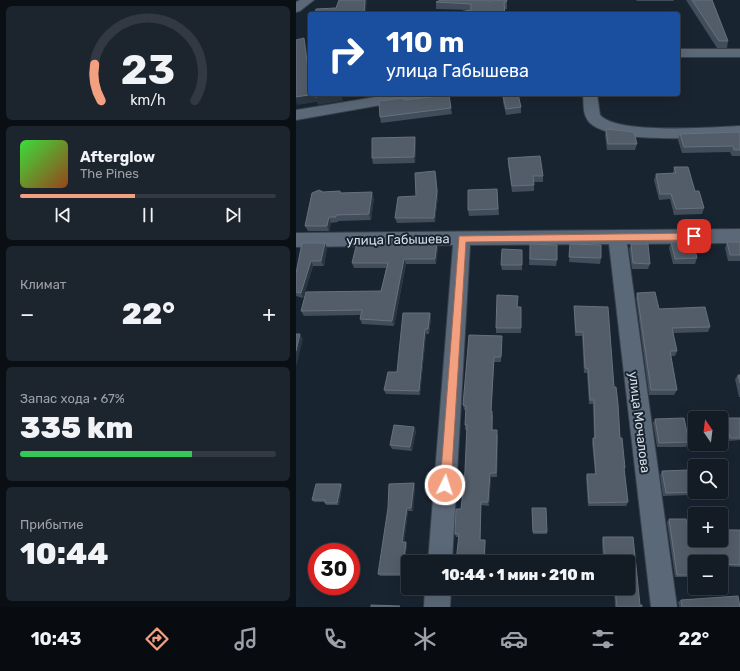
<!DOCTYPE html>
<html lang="ru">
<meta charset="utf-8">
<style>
:root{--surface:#131b25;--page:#1c242d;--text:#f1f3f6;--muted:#9da1a7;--line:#323942;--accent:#f2a080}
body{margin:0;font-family:Rubik,sans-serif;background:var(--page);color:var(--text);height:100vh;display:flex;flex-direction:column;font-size:15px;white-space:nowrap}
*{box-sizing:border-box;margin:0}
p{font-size:13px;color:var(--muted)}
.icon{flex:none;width:22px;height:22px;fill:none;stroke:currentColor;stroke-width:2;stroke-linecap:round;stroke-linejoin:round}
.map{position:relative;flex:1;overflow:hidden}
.sheet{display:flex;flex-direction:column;gap:6px;padding:6px;background:#0a0f14;width:296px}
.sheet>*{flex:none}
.hud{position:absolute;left:12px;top:12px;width:372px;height:84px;border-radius:4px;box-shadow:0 4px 16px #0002,0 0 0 1px var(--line);background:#1a4fa0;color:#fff;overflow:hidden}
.needle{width:26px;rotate:346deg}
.buttons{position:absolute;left:392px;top:411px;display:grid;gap:8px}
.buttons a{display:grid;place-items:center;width:40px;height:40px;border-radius:4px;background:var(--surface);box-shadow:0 4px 16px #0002,0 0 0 1px var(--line);font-size:20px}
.speed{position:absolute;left:12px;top:543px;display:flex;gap:8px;font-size:20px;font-weight:700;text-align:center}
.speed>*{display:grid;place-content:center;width:52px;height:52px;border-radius:50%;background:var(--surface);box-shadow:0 4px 16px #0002,0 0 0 1px var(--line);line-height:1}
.speed .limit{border:6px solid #d22;background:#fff;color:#111}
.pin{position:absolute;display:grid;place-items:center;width:34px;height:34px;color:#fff;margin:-17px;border-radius:8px;box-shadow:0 2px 6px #0006}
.me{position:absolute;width:44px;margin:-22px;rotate:4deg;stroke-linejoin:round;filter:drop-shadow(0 0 3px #0008)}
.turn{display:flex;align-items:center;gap:14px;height:84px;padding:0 12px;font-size:18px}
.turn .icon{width:52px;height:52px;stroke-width:2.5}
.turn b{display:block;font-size:28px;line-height:34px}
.big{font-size:30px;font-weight:800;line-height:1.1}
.sheet .tile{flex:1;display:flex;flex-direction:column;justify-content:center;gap:6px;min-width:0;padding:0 14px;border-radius:6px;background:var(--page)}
.sheet .dial{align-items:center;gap:0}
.dial svg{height:104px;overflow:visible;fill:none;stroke:var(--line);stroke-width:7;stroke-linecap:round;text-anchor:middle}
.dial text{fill:var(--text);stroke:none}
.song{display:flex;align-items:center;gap:12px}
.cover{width:48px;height:48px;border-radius:6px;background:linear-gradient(135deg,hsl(120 70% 55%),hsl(20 70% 35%))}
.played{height:4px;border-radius:2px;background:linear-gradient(90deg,var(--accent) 45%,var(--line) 45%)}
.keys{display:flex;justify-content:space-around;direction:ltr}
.heat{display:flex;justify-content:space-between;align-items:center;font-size:22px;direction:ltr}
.charge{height:6px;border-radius:3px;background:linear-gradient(90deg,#34c759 67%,var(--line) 0)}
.trip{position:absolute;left:105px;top:555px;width:234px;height:40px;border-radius:4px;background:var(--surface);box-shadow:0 4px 16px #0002,0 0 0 1px var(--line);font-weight:800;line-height:40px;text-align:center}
.dock{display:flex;height:64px;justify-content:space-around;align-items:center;background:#080b0f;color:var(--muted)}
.dock .icon{width:28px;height:28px}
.dock .active{color:var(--accent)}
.dock b{font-size:18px;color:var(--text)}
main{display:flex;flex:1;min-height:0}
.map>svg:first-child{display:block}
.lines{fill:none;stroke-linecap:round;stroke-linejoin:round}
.minor-casing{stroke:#373f4b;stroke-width:2}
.minor{fill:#5b6877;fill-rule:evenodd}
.wall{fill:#414d5a}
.shaded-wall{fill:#2a3643}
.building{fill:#525d69;stroke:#67717d}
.route{fill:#f2a080;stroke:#9d6853}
.labels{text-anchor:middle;stroke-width:4;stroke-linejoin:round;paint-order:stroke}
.street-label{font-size:13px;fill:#d8dfe8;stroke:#192431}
</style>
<main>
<section class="sheet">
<div class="tile dial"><svg viewBox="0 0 100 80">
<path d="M14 69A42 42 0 1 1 86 69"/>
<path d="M14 69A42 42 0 0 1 9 41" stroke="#f2a080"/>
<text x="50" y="56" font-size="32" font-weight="700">23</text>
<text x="50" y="72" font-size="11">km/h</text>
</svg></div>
<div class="tile">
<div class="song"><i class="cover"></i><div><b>Afterglow</b><p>The Pines</p></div></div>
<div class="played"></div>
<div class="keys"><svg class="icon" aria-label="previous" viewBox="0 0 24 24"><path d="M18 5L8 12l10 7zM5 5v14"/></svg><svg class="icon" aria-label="pause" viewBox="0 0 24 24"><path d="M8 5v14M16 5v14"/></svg><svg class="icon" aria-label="next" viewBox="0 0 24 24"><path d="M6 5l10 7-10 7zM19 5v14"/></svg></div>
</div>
<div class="tile"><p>Климат</p>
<div class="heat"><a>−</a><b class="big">22°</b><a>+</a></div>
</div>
<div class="tile"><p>Запас хода · 67%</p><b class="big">335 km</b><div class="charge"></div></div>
<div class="tile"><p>Прибытие</p><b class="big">10:44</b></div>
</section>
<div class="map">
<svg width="444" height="607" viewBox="0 0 444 607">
<rect width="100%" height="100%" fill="#192431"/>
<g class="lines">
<defs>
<g id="minor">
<polygon points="4,0 18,0 4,11 0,12 0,2"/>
<rect x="382" y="49" width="62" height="8"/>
<polygon points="98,94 132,94 130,97 125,98 0,120 0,110"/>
<path d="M287,94H301L304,115C322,135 416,127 444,126V136C411,137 318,145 294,123C286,115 288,104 287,94Z"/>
<polygon points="444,229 444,243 331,244 381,607 355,607 313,244 174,245 156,562 132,562 157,245 0,247 0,233"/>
<polygon points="129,588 155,588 154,607 128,607"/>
</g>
</defs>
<!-- minor casing -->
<use href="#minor" class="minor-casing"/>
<!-- minor -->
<use href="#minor" class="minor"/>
</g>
<!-- wall -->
<g class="wall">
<polygon points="211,0 211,9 173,10 140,9 140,2 194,2"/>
<polygon points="340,0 378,0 377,1 341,1"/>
<polygon points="390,0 416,0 432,41 431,48 421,48"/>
<polygon points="207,96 225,107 225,113 210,115 207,102"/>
<polygon points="108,100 155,108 156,114 85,123 84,117"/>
<polygon points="310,129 341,144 339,150 311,150 309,135"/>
<polygon points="444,132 444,156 436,156 434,152 386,153 382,140 384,134"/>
<polygon points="120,143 119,163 77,164 76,158"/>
<polygon points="212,158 247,176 247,182 238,182 238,191 216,192 212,164"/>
<polygon points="378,167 399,191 408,208 406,214 378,215 374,199 363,200 358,180 360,174 377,173"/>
<polygon points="140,176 142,196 139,222 101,223 99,218"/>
<polygon points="201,189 203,215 173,216 172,210"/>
<polygon points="44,191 45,193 78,198 75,220 42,221 42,222 35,223 33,231 12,231 9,226 27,192"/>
<polygon points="375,242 401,258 399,264 377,264 373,248"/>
<polygon points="431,242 444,242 444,261 432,261 429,248"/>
<polygon points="141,243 142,248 140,264 110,264 98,326 66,324 64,319 65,315 8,316 5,311 85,291 90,268 58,268 56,263"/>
<polygon points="234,244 261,260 260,266 233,265"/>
<polygon points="274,244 305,258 304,264 273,262"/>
<polygon points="335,244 354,264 352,269 336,269 333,249"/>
<polygon points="31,248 28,266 17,266 7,298 0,296 0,273"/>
<polygon points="226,250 226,270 206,270 205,265"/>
<polygon points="341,293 363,309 414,327 412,332 377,333 381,351 379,356 375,356 381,390 378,395 353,395 340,298"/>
<polygon points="278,306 318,387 324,438 329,468 328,470 332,502 330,506 292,506 290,477 291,474 299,474 296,442 297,438 298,438 297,404 293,404 291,373 288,373 286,336 279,336 278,311"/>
<polygon points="221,307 225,307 225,333 200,333 200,328"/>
<polygon points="134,313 135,318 133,334 130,334 124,395 90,394 88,390 101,372"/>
<polygon points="206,336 205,362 198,362 195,411 197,416 196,430 202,435 201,477 195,477 193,506 185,505 185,540 189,540 190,543 163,537 160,537 159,534 165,509 169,471 171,430 169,430 169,425 170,410 168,410 167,405"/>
<polygon points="442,375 444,375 444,397 443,397 439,379"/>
<polygon points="429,418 444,418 444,440 433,441 428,420"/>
<polygon points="359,419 393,442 390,447 361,447 357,423"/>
<polygon points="118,427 120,431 116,451 96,449 94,445"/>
<polygon points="366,471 397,492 394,495 367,496 364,475"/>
<polygon points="118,483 119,487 117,511 112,511 108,542 111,544 107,576 84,576 82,574"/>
<polygon points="45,484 46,486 43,505 30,505 29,502 18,502 16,500"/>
<polygon points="236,508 251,532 251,534 237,534"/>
<polygon points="373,519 392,528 444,530 444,567 425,566 425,562 399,562 399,577 379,577 371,522"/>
<polygon points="307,537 337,537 344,605 346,605 346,607 319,607 318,588 332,588 332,562 307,562 306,540"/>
<polygon points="385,600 444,607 383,607 382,602"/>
</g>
<!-- shaded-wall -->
<g class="shaded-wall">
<polygon points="69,0 71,0 70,14 68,14"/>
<polygon points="8,38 10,46 14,73 14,79"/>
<polygon points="19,94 45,94 47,101 22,105 21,102 1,105 0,101 0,97"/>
<polygon points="119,137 120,143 119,163 118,157"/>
<polygon points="139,171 142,196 139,222 138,218"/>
<polygon points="76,192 78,198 75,220 73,214"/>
<polygon points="33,217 35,223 33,231 31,226"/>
<polygon points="29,243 31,248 28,266 25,261"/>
<polygon points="141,243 142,248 140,264 139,259"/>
<polygon points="108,259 110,264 98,326 96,321"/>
<polygon points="15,261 17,266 7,298 5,293"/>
<polygon points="134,313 135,318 133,334 132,329"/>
<polygon points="129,329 130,334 124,395 123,391"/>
<polygon points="4,334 7,339 0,367 0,351"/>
<polygon points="198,357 198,362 195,416 195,411"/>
<polygon points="118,427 120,431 116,451 114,447"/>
<polygon points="194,473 195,477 193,506 192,502"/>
<polygon points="118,483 119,487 117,511 115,508"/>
<polygon points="45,484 46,486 43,505 41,503"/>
<polygon points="185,502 185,543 184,540"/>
<polygon points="111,508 112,511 108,544 106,542"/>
<polygon points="189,540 190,543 189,562 188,562"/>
<polygon points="110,542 111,544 107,576 106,574"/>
</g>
<!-- building -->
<g class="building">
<polygon points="43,0 69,0 68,14 19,14 20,9 40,8"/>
<polygon points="145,0 192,0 194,2 194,0 211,0 210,2 208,2 209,14 150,14 175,10 175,4 140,2"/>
<polygon points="396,0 416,0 432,41 423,41"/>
<polygon points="8,38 13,77 14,76 14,94 40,94 19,97 19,94 0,97 0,40"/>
<polygon points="219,94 222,94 225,107 210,109 207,96"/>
<polygon points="153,95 155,108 84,117 83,101 108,98 108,100"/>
<polygon points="310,129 338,132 341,144 312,144"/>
<polygon points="444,132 444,150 438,150 437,146 388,147 384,134"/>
<polygon points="119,137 118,157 76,158 76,138"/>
<polygon points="244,156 247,176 237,176 238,185 216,186 212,158"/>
<polygon points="378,167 392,167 399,191 403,191 408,208 380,209 375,194 364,194 360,174 380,173"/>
<polygon points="139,171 141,191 138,218 99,218 102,197 120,196 119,173"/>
<polygon points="201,189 202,209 172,210 172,190"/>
<polygon points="23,190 27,192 44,191 44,193 76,192 73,214 40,215 40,217 33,217 31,226 9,226 16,193"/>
<polygon points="61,242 141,243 139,259 108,259 96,321 64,319 66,310 5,311 10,292 85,291 92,263 56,263"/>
<polygon points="375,242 397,242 401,258 379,259"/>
<polygon points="431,242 444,242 444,255 434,255"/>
<polygon points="6,243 29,243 25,261 15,261 5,293 0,292 0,273"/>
<polygon points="234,244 261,245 261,260 234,259"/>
<polygon points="274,244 305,245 305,258 273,257"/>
<polygon points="335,244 352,244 354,264 337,263"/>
<polygon points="206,249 226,250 226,265 205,265"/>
<polygon points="359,292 363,309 409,307 414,327 376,328 381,351 374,351 381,390 355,390 341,293"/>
<polygon points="201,295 222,296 221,307 225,307 225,328 200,328"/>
<polygon points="278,306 312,307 318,387 320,387 322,404 324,438 326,438 329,468 328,468 332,502 293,503 291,474 300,474 297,438 299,438 298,400 294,400 292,369 289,368 287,332 280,332"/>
<polygon points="107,313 134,313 132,329 129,329 123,391 88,390 92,372 101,372"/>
<polygon points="0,334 4,334 0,351"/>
<polygon points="173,335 206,336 205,357 198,357 195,411 196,411 196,430 201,430 200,473 194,473 192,502 185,502 184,540 189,540 188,562 160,562 163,534 159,534 160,509 165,509 169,471 171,425 169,425 170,406 167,405"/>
<polygon points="442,375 444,375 444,383"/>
<polygon points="388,418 393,442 363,443 359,419"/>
<polygon points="429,418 444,418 444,438 434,438"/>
<polygon points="98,425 118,427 114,447 94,445"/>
<polygon points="393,470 397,492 370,493 366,471"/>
<polygon points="118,483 115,508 111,508 106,542 110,542 106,574 82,574 92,508 93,484"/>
<polygon points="20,484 45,484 41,503 29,503 29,500 16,500"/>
<polygon points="236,508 250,508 251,532 237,532"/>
<polygon points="373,519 390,519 392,528 399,529 399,540 425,540 425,530 444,530 444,565 425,564 425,562 399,562 399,575 381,575"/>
<polygon points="307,537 337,537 344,605 346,605 346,607 321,607 319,588 332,588 332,562 309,562"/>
<polygon points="442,596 444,607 386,607 385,600"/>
<polygon points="75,605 104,606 103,607 75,607"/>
</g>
<!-- route -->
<polygon class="route" points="398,233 402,236 398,240 170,242 155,485 153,489 149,490 145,489 144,485 163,236"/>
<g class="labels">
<!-- street labels -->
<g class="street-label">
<text transform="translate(102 239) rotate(-1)" y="5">улица Габышева</text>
<text transform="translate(344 422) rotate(83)" y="5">улица Мочалова</text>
</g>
</g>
</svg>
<div class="buttons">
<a><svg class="needle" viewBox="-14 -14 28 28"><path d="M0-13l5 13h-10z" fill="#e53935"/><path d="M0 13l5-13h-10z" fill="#9da1a7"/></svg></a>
<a><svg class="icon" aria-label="search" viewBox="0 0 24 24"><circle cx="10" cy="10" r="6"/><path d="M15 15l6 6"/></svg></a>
<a>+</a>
<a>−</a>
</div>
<div class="speed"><div class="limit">30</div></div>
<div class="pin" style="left:398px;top:236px;background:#d93025"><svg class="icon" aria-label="arrive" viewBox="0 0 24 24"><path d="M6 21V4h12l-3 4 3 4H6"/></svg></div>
<svg class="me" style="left:149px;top:485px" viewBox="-20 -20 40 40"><circle r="17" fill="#f2a080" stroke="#fff" stroke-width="3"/><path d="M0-11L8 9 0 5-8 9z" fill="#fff"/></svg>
<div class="trip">10:44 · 1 мин · 210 m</div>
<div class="hud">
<div class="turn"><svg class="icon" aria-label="right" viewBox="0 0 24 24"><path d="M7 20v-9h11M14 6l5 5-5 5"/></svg><div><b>110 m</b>улица Габышева</div></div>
</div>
</div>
</main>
<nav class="dock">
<b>10:43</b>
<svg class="icon active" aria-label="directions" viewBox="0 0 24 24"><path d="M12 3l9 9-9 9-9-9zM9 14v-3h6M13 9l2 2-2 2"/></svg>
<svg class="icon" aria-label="music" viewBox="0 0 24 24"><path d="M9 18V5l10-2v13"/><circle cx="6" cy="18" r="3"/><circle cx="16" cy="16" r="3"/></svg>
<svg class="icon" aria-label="phone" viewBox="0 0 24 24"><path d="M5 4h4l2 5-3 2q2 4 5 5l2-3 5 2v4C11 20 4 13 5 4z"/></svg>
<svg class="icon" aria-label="climate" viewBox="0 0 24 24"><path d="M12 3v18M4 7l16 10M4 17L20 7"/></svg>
<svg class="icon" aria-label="car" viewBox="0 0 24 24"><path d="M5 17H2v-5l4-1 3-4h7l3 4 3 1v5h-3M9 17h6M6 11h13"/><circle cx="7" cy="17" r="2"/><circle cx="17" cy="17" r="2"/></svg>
<svg class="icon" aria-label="filters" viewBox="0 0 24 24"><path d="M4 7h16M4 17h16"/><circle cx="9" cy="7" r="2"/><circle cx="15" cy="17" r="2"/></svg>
<b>22°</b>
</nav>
